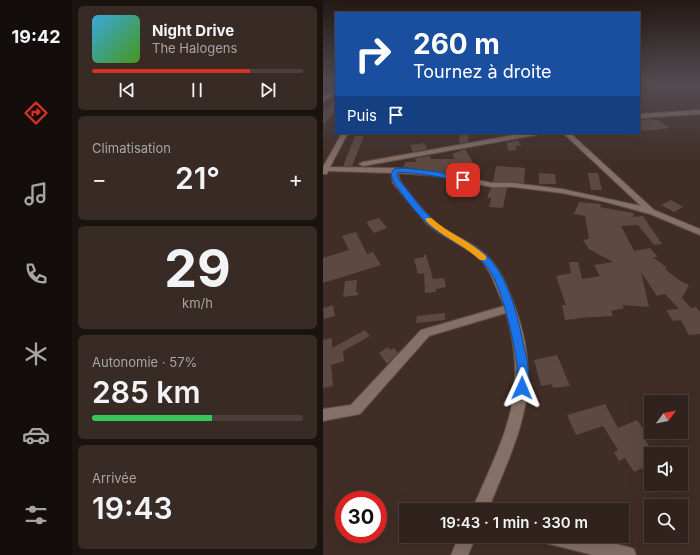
<!DOCTYPE html>
<html lang="fr">
<meta charset="utf-8">
<style>
:root{--surface:#30221c;--page:#382a25;--text:#f1f3f6;--muted:#a8a4a3;--line:#4b3f3b;--accent:#d93025}
body{margin:0;font-family:Inter,sans-serif;background:var(--page);color:var(--text);height:100vh;display:flex;flex-direction:column;font-size:15px;white-space:nowrap}
*{box-sizing:border-box;margin:0}
p{font-size:13px;color:var(--muted)}
.icon{flex:none;width:22px;height:22px;fill:none;stroke:currentColor;stroke-width:2;stroke-linecap:round;stroke-linejoin:round}
.map{position:relative;flex:1;overflow:hidden}
.panel{display:flex;flex-direction:column;gap:6px;padding:6px;background:#1a130f;width:251px}
.panel>*{flex:none}
.banner{position:absolute;left:12px;top:12px;width:305px;height:122px;border-radius:0px;box-shadow:0 4px 16px #0002,0 0 0 1px var(--line);background:#1a4fa0;color:#fff;overflow:hidden}
.needle{width:26px;rotate:58deg}
.tools{position:absolute;left:321px;top:395px;display:grid;gap:8px}
.tools a{display:grid;place-items:center;width:44px;height:44px;border-radius:0px;background:var(--surface);box-shadow:0 4px 16px #0002,0 0 0 1px var(--line);font-size:20px}
.speed{position:absolute;left:12px;top:491px;display:flex;gap:8px;font-size:20px;font-weight:700;text-align:center}
.speed>*{display:grid;place-content:center;width:52px;height:52px;border-radius:50%;background:var(--surface);box-shadow:0 4px 16px #0002,0 0 0 1px var(--line);line-height:1}
.speed .limit{border:6px solid #d22;background:#fff;color:#111}
.pin{position:absolute;display:grid;place-items:center;width:34px;height:34px;color:#fff;margin:-17px;border-radius:8px;box-shadow:0 2px 6px #0006}
.me{position:absolute;width:44px;margin:-22px;rotate:1deg;stroke-linejoin:round;filter:drop-shadow(0 0 3px #0008)}
.turn{display:flex;align-items:center;gap:14px;height:84px;padding:0 12px;font-size:18px}
.turn .icon{width:52px;height:52px;stroke-width:2.5}
.turn b{display:block;font-size:28px;line-height:34px}
.then{display:flex;align-items:center;height:38px;padding:0 12px;background:#0003;gap:8px;font-size:15px}
.big{font-size:30px;font-weight:600;line-height:1.1}
.panel .widget{flex:1;display:flex;flex-direction:column;justify-content:center;gap:6px;min-width:0;padding:0 14px;border-radius:6px;background:var(--page)}
.panel .dial{align-items:center;gap:0}
.dial b{font-size:52px;line-height:1}
.song{display:flex;align-items:center;gap:12px}
.cover{width:48px;height:48px;border-radius:6px;background:linear-gradient(135deg,hsl(200 70% 55%),hsl(100 70% 35%))}
.played{height:4px;border-radius:2px;background:linear-gradient(90deg,var(--accent) 75%,var(--line) 75%)}
.keys{display:flex;justify-content:space-around;direction:ltr}
.heat{display:flex;justify-content:space-between;align-items:center;font-size:22px;direction:ltr}
.charge{height:6px;border-radius:3px;background:linear-gradient(90deg,#34c759 57%,var(--line) 0)}
.trip{position:absolute;left:76px;top:503px;width:230px;height:40px;border-radius:0px;background:var(--surface);box-shadow:0 4px 16px #0002,0 0 0 1px var(--line);font-weight:600;line-height:40px;text-align:center}
main{display:flex;flex:1;min-height:0}
.tabs{display:flex;flex-direction:column;width:72px;justify-content:space-around;align-items:center;background:#130e0b;color:var(--muted)}
.tabs .icon{width:28px;height:28px}
.tabs .on{color:var(--accent)}
.tabs b{font-size:18px;color:var(--text)}
.map>svg:first-child{display:block}
.building{fill:#5d4941}
.lines{fill:none;stroke-linecap:round;stroke-linejoin:round}
.minor-casing{stroke:#5c4c46;stroke-width:2}
.minor{fill:#856f67;fill-rule:evenodd}
.route{fill:#1a73e8;stroke:#114b97}
.slow{fill:#f59e0b}
</style>
<main>
<nav class="tabs">
<b>19:42</b>
<svg class="icon on" aria-label="directions" viewBox="0 0 24 24"><path d="M12 3l9 9-9 9-9-9zM9 14v-3h6M13 9l2 2-2 2"/></svg>
<svg class="icon" aria-label="music" viewBox="0 0 24 24"><path d="M9 18V5l10-2v13"/><circle cx="6" cy="18" r="3"/><circle cx="16" cy="16" r="3"/></svg>
<svg class="icon" aria-label="phone" viewBox="0 0 24 24"><path d="M5 4h4l2 5-3 2q2 4 5 5l2-3 5 2v4C11 20 4 13 5 4z"/></svg>
<svg class="icon" aria-label="climate" viewBox="0 0 24 24"><path d="M12 3v18M4 7l16 10M4 17L20 7"/></svg>
<svg class="icon" aria-label="car" viewBox="0 0 24 24"><path d="M5 17H2v-5l4-1 3-4h7l3 4 3 1v5h-3M9 17h6M6 11h13"/><circle cx="7" cy="17" r="2"/><circle cx="17" cy="17" r="2"/></svg>
<svg class="icon" aria-label="filters" viewBox="0 0 24 24"><path d="M4 7h16M4 17h16"/><circle cx="9" cy="7" r="2"/><circle cx="15" cy="17" r="2"/></svg>
</nav>
<section class="panel">
<div class="widget">
<div class="song"><i class="cover"></i><div><b>Night Drive</b><p>The Halogens</p></div></div>
<div class="played"></div>
<div class="keys"><svg class="icon" aria-label="previous" viewBox="0 0 24 24"><path d="M18 5L8 12l10 7zM5 5v14"/></svg><svg class="icon" aria-label="pause" viewBox="0 0 24 24"><path d="M8 5v14M16 5v14"/></svg><svg class="icon" aria-label="next" viewBox="0 0 24 24"><path d="M6 5l10 7-10 7zM19 5v14"/></svg></div>
</div>
<div class="widget"><p>Climatisation</p>
<div class="heat"><a>−</a><b class="big">21°</b><a>+</a></div>
</div>
<div class="widget dial"><b>29</b><p>km/h</p></div>
<div class="widget"><p>Autonomie · 57%</p><b class="big">285 km</b><div class="charge"></div></div>
<div class="widget"><p>Arrivée</p><b class="big">19:43</b></div>
</section>
<div class="map">
<svg width="377" height="555" viewBox="0 0 377 555">
<rect width="100%" height="100%" fill="#402d26"/>
<!-- building -->
<g class="building">
<polygon points="13,99 13,114 10,114 0,124 0,114"/>
<polygon points="327,119 335,120 346,128 321,131 316,127 316,120"/>
<polygon points="137,133 146,133 145,142 136,143"/>
<polygon points="32,136 41,136 29,166 20,166"/>
<polygon points="195,140 198,146 192,146 194,150 186,151 183,143"/>
<polygon points="101,143 104,149 90,152 87,145"/>
<polygon points="142,149 151,165 134,164 125,173 80,167 83,162 93,162 92,158 107,156 108,159 132,159 129,154"/>
<polygon points="173,166 202,168 201,183 170,182"/>
<polygon points="216,173 232,174 233,184 216,184"/>
<polygon points="265,173 275,173 279,190 268,190"/>
<polygon points="168,188 184,188 180,208 166,207 168,198 164,198"/>
<polygon points="348,200 360,207 351,212 338,205"/>
<polygon points="256,202 278,204 277,207 311,213 310,217 320,216 339,244 331,245 315,225 298,226 311,251 327,248 335,257 330,257 344,268 342,269 357,281 366,285 359,298 368,308 373,307 377,312 377,334 366,335 358,320 350,321 343,310 356,309 342,294 334,296 318,272 326,307 299,305 301,308 288,311 290,316 254,318 254,319 242,320 239,305 243,305 233,276 248,273 246,262 255,262 259,279 277,276 271,265 290,262 266,249 260,240 266,239 262,216 251,214"/>
<polygon points="56,218 64,228 51,233 43,222"/>
<polygon points="33,232 44,254 50,252 58,265 0,283 0,258 26,250 19,236"/>
<polygon points="101,255 103,255 110,279 121,278 123,287 113,289 113,292 102,293 101,273 95,274 91,259 101,257"/>
<polygon points="34,280 33,291 36,295 20,297 22,281"/>
<polygon points="10,305 12,316 1,319 0,308"/>
<polygon points="122,313 122,320 93,323 94,316"/>
<polygon points="42,330 47,336 20,351 21,361 8,365 10,386 0,388 0,340 9,338 9,348"/>
<polygon points="65,347 67,350 71,348 75,353 64,364 56,353"/>
<polygon points="234,355 247,386 230,388 229,384 218,386 211,360"/>
<polygon points="282,404 295,428 314,420 325,435 320,437 330,452 321,457 327,465 311,472 302,458 296,461 291,452 295,450 280,426 253,435 244,415"/>
</g>
<g class="lines">
<defs>
<g id="minor">
<polygon points="13,89 13,93 0,101 0,97"/>
<polygon points="377,110 377,114 316,118 316,114"/>
<path d="M19,133H25L7,167L73,168L115,172L169,183H190L239,189L318,206L240,133H247L331,210L377,229V235L327,214L283,202L239,193L190,187H169L115,176L75,173L77,181C89,196 101,214 117,226C133,238 153,243 167,259C179,272 186,290 192,307C222,388 195,436 165,510H149C180,437 207,395 183,313L106,336L37,414L0,421V409L28,405L98,330L181,306L168,275L160,262L148,252L116,233L104,224L70,183L68,173L5,171L4,174H0V167Z"/>
<polygon points="202,133 216,133 213,135 40,166 36,164 40,162"/>
<polygon points="136,536 153,536 145,555 128,555"/>
<polygon points="218,536 261,536 305,547 311,549 313,555 270,555 226,544 220,542"/>
</g>
</defs>
<!-- minor casing -->
<use href="#minor" class="minor-casing"/>
<!-- minor -->
<use href="#minor" class="minor"/>
</g>
<!-- sky -->
<linearGradient id="sky" x2="0" y2="1"><stop stop-color="#231915"/><stop offset="0.52" stop-color="#534c52"/><stop offset="1" stop-color="#534c52" stop-opacity="0"/></linearGradient>
<rect width="377" height="162" fill="url(#sky)"/>
<!-- route -->
<path class="route" d="M81,168L115,172L143,180L140,182C119,177 97,173 75,172L74,174L76,180C89,195 101,214 117,226C133,238 154,244 167,259C187,282 195,318 201,347C204,360 209,379 203,392L199,393L195,392C191,383 195,373 194,364C191,340 181,298 170,276C157,252 132,245 111,229C95,217 81,197 70,181L68,174L71,169Z"/>
<!-- slow -->
<path class="slow" d="M103,218H108C125,233 147,241 163,256V260H157C141,245 119,237 103,221Z"/>
</svg>
<div class="tools">
<a><svg class="needle" viewBox="-14 -14 28 28"><path d="M0-13l5 13h-10z" fill="#e53935"/><path d="M0 13l5-13h-10z" fill="#a8a4a3"/></svg></a>
<a><svg class="icon" aria-label="sound" viewBox="0 0 24 24"><path d="M4 9h4l5-4v14l-5-4H4zM17 9q2 3 0 6"/></svg></a>
<a><svg class="icon" aria-label="search" viewBox="0 0 24 24"><circle cx="10" cy="10" r="6"/><path d="M15 15l6 6"/></svg></a>
</div>
<div class="speed"><div class="limit">30</div></div>
<div class="pin" style="left:140px;top:180px;background:#d93025"><svg class="icon" aria-label="arrive" viewBox="0 0 24 24"><path d="M6 21V4h12l-3 4 3 4H6"/></svg></div>
<svg class="me" style="left:199px;top:388px" viewBox="-20 -20 40 40"><path d="M0-17L14 15 0 8-14 15z" fill="#1a73e8" stroke="#fff" stroke-width="4"/></svg>
<div class="trip">19:43 · 1 min · 330 m</div>
<div class="banner">
<div class="turn"><svg class="icon" aria-label="right" viewBox="0 0 24 24"><path d="M7 20v-9h11M14 6l5 5-5 5"/></svg><div><b>260 m</b>Tournez à droite</div></div>
<div class="then">Puis<svg class="icon" aria-label="arrive" viewBox="0 0 24 24"><path d="M6 21V4h12l-3 4 3 4H6"/></svg></div>
</div>
</div>
</main>
